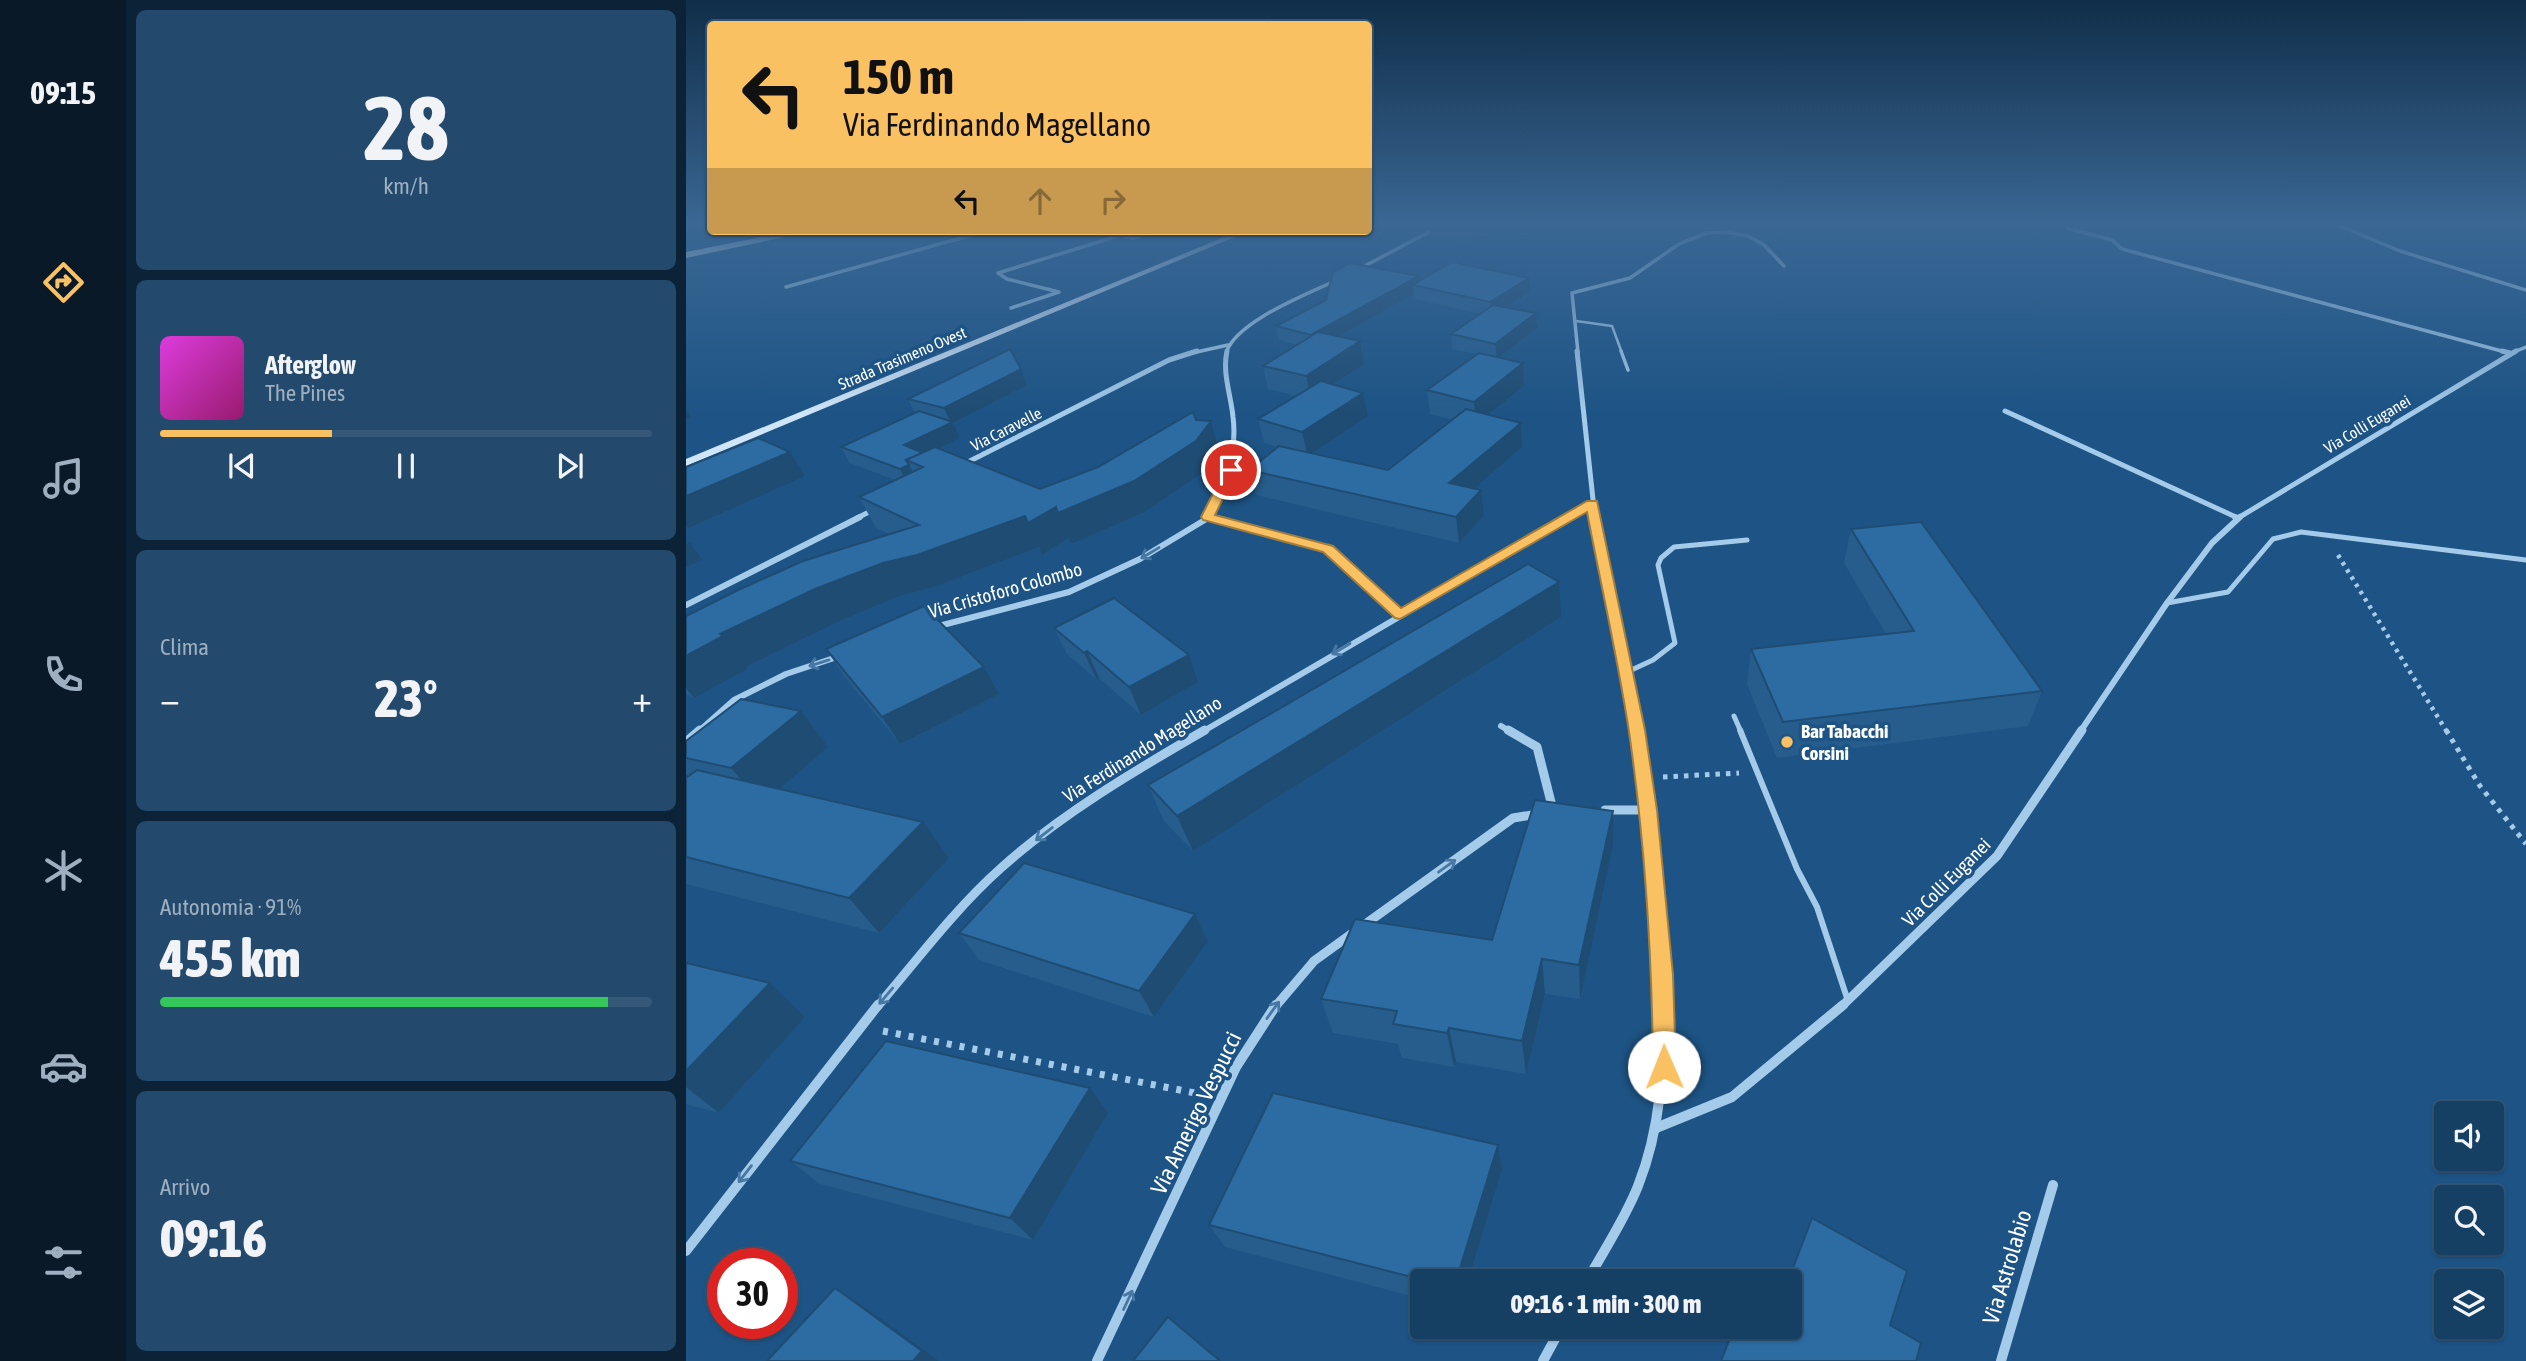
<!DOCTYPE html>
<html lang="it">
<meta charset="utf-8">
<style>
:root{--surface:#163f64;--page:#234a6d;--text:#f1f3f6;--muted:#9eafbf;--line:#355878;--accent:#fac163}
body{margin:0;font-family:"Asap Condensed",sans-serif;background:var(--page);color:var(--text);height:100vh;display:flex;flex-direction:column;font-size:26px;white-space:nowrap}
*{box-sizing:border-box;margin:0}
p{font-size:23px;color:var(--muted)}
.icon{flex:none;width:38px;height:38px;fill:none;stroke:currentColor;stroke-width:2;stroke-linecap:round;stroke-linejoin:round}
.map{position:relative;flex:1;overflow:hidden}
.details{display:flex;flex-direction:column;gap:10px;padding:10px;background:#0c2337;width:560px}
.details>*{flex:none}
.guide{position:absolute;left:21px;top:21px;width:665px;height:214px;border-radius:7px;box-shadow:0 2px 5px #0004,0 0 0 2px var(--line);background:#fac163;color:#111;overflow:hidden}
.controls{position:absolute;left:1748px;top:1101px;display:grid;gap:14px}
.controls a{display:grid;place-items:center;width:70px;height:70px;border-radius:7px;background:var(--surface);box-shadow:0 2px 5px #0004,0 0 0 2px var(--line);font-size:35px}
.speed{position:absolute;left:21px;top:1248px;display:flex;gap:14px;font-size:35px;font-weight:700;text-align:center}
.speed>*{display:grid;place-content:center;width:91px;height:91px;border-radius:50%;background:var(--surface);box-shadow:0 2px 5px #0004,0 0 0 2px var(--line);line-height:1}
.speed .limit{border:10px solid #d22;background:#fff;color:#111}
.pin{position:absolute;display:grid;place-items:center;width:60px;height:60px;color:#fff;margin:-30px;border:4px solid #fff;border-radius:50%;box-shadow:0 2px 7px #0007}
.me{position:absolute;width:77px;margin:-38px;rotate:359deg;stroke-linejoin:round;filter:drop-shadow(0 0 5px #0008)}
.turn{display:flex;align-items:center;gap:24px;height:147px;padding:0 21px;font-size:32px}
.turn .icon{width:91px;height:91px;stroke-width:2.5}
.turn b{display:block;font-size:49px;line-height:60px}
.lanes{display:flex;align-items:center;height:66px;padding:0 21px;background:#0003;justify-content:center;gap:35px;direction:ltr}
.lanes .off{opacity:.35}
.big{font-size:52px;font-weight:800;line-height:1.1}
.details .tile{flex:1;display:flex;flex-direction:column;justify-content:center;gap:10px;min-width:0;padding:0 24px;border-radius:10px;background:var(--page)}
.details .dial{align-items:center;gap:0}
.dial b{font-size:91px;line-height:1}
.song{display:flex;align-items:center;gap:21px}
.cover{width:84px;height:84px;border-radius:10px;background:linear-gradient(135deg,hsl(300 70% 55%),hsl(320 70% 35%))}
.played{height:7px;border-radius:4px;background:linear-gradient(90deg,var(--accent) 35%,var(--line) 35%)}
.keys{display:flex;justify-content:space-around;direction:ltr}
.heat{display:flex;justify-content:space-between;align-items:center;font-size:38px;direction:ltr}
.charge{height:10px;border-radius:5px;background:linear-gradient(90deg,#34c759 91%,var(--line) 0)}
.trip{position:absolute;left:724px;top:1269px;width:392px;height:70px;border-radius:7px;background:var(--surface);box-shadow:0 2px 5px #0004,0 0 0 2px var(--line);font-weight:800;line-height:70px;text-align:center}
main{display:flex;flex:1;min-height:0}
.tabs{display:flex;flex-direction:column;width:126px;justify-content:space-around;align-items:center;background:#091928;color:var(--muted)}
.tabs .icon{width:49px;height:49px}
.tabs .active{color:var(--accent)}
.tabs b{font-size:32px;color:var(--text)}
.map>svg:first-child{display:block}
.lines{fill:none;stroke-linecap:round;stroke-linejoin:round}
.path-far2{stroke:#a5cbea;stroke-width:4.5;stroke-dasharray:3.5 5;stroke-linecap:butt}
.path-far1{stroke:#a5cbea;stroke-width:5;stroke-dasharray:4.5 6;stroke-linecap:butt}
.path{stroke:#a5cbea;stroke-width:7;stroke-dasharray:5 8;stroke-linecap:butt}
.service-far3{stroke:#a5cbea;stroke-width:2.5}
.service-far2{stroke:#a5cbea;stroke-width:3.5}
.service-far1{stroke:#a5cbea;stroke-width:5}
.service{stroke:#a5cbea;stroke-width:6}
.minor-far4{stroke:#a5cbea;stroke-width:3.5}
.minor-far3{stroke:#a5cbea;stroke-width:5}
.minor-far2{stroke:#a5cbea;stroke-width:6}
.minor-far1{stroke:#a5cbea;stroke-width:9}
.minor{stroke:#a5cbea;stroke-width:10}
.secondary{fill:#d1e5f8;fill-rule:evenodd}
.motorway{fill:#fff;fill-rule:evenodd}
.wall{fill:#265d8c;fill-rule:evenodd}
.shaded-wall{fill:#1f4c72}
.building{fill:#2c6ca3;stroke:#1f4c72;stroke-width:2}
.oneway{stroke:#4678a3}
.route{fill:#fac163;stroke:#a27d40;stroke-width:2}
.poi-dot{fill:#fac163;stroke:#1d5485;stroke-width:2.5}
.labels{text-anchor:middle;stroke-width:7;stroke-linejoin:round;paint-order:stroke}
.far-street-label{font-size:16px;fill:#fff;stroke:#1d5485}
.street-label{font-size:19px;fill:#fff;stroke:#1d5485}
.poi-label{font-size:19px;font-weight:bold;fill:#fff;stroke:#1d5485;text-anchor:start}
.near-street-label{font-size:23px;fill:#fff;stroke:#1d5485}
</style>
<main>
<nav class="tabs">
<b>09:15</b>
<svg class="icon active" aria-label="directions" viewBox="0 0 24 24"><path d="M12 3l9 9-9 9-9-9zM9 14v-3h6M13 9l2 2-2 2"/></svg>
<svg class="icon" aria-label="music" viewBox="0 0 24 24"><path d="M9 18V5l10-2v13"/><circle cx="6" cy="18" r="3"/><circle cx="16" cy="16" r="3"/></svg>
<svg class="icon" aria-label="phone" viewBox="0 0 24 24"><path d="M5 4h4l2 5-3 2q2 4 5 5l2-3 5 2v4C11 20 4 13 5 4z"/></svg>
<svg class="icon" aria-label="climate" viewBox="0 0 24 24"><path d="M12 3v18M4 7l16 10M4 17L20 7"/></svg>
<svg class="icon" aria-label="car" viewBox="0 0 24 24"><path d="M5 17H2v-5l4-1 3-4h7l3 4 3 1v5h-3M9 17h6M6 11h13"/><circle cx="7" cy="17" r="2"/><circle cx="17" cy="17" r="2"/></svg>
<svg class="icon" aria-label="filters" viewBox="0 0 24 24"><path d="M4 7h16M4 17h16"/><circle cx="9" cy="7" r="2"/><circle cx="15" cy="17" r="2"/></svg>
</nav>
<section class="details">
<div class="tile dial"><b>28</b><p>km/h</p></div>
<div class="tile">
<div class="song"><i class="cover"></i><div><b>Afterglow</b><p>The Pines</p></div></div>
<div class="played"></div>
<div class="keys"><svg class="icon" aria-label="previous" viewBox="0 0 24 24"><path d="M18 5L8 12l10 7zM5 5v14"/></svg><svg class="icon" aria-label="pause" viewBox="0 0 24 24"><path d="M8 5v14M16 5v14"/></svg><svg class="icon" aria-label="next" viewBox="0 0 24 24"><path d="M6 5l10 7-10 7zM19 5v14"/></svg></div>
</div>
<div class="tile"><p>Clima</p>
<div class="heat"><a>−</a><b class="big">23°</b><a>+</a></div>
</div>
<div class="tile"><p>Autonomia · 91%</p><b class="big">455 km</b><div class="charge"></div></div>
<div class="tile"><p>Arrivo</p><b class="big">09:16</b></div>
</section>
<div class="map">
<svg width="1840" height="1361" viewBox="0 0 1840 1361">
<rect width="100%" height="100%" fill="#1d5485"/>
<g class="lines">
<!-- path-far2 -->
<polyline class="path-far2" points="1652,555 1761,732"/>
<!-- path-far1 -->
<g class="path-far1">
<polyline points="1760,730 1794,786 1840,844"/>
<polyline points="977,777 1053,773"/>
</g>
<!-- path -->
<polyline class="path" points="197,1031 514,1094"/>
<!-- service-far3 -->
<polyline class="service-far3" points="890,321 926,326 936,353"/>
<!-- service-far2 -->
<polyline class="service-far2" points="935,351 942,370"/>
<!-- service-far1 -->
<g class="service-far1">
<polyline points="1481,603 1542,592 1587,539 1615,532 1840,560"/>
<polyline points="939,673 967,660 989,643 972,565 975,558 988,547 1061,540"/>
<polyline points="1048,716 1055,732"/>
</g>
<!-- service -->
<polyline class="service" points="1054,730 1111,869 1131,907 1162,1001"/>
<!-- minor-far4 -->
<g class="minor-far4">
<polyline points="1647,223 1714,251 1840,290"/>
<polyline points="1381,228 1426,240 1436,249 1823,353"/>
<polyline points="415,231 447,238 476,231"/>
<polyline points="495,231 516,235 526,231"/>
<polyline points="671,270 760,223"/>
<polyline points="100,287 300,231"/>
<polyline points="325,308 373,292 321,279 312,273 435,235"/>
<polyline points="506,353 542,345"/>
<path d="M540,353C550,321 622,294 651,280"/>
<polyline points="892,353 886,293 944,278 993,244 1021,233 1042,232 1062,236 1078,245 1098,266"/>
<polyline points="1825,353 1840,347"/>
</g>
<!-- minor-far3 -->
<g class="minor-far3">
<polyline points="891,351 909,518"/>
<polyline points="1816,351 1824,353"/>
<polyline points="1319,411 1552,518"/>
<polyline points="276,465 483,360 511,351"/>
<polyline points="171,518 187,510"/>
<path d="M522,518C537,486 552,454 547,417C545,395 536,373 541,351"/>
<polyline points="881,518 906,504"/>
<polyline points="1552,518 1830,351"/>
</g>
<!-- minor-far2 -->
<g class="minor-far2">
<polyline points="909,517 951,732"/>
<polyline points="1549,517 1552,518"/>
<polyline points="0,605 174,517"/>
<polyline points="249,627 383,592 454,559 522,518 642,549 714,614"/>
<polyline points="815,726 825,732"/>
<polyline points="12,732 48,700 100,674 154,656"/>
<polyline points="516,732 884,517"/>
<polyline points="1394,732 1481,603 1526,543 1554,517"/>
</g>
<!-- minor-far1 -->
<g class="minor-far1">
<polyline points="822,730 851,747 867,810"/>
<path d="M951,730C964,822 976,915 977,1007"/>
<polyline points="0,742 14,730"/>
<polyline points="919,810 962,810"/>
<polyline points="678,925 827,818 852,814"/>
<path d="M191,1007C231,960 269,909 315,868C375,814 450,770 519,730"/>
<polyline points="589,1007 628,961 668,932"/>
<polyline points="1155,1007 1311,856 1396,730"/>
</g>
<!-- minor -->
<g class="minor">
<polyline points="970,1128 1046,1097 1157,1005"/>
<polyline points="0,1251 192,1005"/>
<path d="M901,1281C918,1250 939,1219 952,1186C975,1128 978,1067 977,1005"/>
<polyline points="411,1361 550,1067 590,1005"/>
<polyline points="857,1361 876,1326"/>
<polyline points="1315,1361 1367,1185"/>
</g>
<!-- secondary -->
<polygon class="secondary" points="553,231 563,231 0,466 0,459"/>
<!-- motorway -->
<polygon class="motorway" points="106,231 127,231 0,258 0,252"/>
</g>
<!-- wall -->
<g class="wall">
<polygon points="693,223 821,223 785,244 744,236 743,227 730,234 694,227"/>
<path d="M734,281L844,292L820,307L850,313L851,328L812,358L837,363L838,386L803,415L835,423L836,447L789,488L795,490L798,515L773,543L570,495L563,470L592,447L578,443L572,419L611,396L582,389L577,366L611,345L593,340L590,326ZM728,294L729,299L794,314L765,334L766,349L791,354L741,390L744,414L767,420L702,470L626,453L682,416L677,393L647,385L678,364L674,341L652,336Z"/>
<polygon points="335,369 341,385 267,423 274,438 253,449 354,489 412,467 510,420 525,421 533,450 519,471 459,512 385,544 382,538 356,555 353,547 248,587 216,595 151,622 60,667 62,669 8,698 0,694 0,616 203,534 190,528 173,497 209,480 164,463 155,447 229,413 222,399"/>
<polygon points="1165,529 1356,691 1342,726 1091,758 1061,684 1065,649 1200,634 1158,563"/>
<polygon points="875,617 507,851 478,821 462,785"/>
<polygon points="368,628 512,682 455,715 413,678 411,680 381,654"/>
<polygon points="140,649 298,667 313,694 214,744 158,676"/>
<polygon points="115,711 142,747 93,789 237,822 263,858 193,933 0,884 0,778 2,776 0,774 0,741"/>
<polygon points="927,846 894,999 859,994 840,1074 770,1062 768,1067 716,1058 712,1044 647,1033 635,999 806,940"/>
<polygon points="509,914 522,941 468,1017 293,960 273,933"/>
<polygon points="0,963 84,983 119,1017 33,1113 0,1104"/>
<polygon points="422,1113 347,1240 134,1184 104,1161"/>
<polygon points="812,1145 816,1169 782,1281 737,1281 737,1299 539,1247 523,1225"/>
</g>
<!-- shaded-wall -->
<g class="shaded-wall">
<polygon points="729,223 742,223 743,227 730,234"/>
<polygon points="789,223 821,223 785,244 784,227"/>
<polygon points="733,276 734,287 727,285 728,294 628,350 625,335"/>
<polygon points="843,278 844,292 805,316 804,302"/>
<polygon points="850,313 851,328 811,359 809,344"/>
<polygon points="674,341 678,364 625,399 620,376"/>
<polygon points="837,363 838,386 790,425 788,402"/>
<polygon points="335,369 341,385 267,423 274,438 227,462 218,445 265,423 258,408"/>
<polygon points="677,393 682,416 622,456 616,432"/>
<polygon points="0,410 5,417 0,419"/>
<polygon points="525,421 533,450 519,471 459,512 385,544 382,538 356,555 353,547 248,587 216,595 151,622 60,667 62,669 8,698 0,688 0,656 34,634 129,589 197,563 370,507"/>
<polygon points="835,423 836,447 766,508 763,483"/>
<polygon points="104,452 119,476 2,528 0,525 0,496"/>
<polygon points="223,465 232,481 223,486 214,469"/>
<polygon points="795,490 798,515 773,543 770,517"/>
<polygon points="4,542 16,560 0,567 0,544"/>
<polygon points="873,582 875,617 507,851 491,816"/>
<polygon points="401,651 413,678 411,680 398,653"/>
<polygon points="503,655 512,682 455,715 443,687"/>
<polygon points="298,667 313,694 214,744 196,717"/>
<polygon points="115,711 142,747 76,804 45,768"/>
<polygon points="927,811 927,846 894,999 893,965"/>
<polygon points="237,822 263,858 193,933 163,898"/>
<polygon points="509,914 522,941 468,1017 453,991"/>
<polygon points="856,959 859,994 840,1074 836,1041"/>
<polygon points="84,983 119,1017 33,1113 0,1087 0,1071"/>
<polygon points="763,1028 770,1062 768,1067 761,1033"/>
<polygon points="404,1088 422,1113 347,1240 324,1218"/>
<polygon points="812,1145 816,1169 782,1281 770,1281"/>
<polygon points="149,1288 180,1308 253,1361 227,1361"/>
</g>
<!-- building -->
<g class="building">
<polygon points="765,223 789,223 784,227"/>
<polygon points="766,262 843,278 804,302 727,285"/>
<polygon points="664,263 733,276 625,335 590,326 640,300 647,272"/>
<polygon points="807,305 850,313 809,344 765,334"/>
<polygon points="632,332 674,341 620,376 577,366"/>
<polygon points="324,349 335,369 258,408 222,399"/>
<polygon points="793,353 837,363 788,402 741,390"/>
<polygon points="635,381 677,393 616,432 572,419"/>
<polygon points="780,409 835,423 763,483 795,490 770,517 563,470 593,446 702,470"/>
<polygon points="233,411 267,422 218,445 237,453 220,460 223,465 214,469 155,447"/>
<polygon points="507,412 510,420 525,421 510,441 448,481 372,513 370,507 342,523 339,516 231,555 197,563 129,589 34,634 37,636 0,656 0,616 52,590 117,561 233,525 173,497 237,467 220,460 249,447 354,489 412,467"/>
<polygon points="72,438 104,452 0,496 0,467"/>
<polygon points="1235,522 1356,691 1097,722 1065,649 1228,631 1165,529"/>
<polygon points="842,564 873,582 491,816 462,785"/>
<polygon points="428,598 503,655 443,687 401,651 398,653 368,628"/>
<polygon points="238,606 298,667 196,717 140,649"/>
<polygon points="55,699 115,711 45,768 0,758 0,741"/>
<polygon points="11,770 237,822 163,898 0,857 0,778"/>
<polygon points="849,800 927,811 893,965 856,959 836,1041 763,1028 761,1033 707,1024 711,1011 635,999 669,919 806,940"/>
<polygon points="338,863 509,914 453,991 273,933"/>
<polygon points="0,963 84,983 0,1071"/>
<polygon points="200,1041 404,1088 324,1218 104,1161"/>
<polygon points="587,1093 812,1145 770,1281 741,1281 523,1225"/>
<polygon points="1126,1218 1221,1271 1204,1325 1235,1343 1230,1361 1035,1361 1049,1326 1104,1326 1104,1281 1102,1281"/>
<polygon points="149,1288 236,1351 227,1361 81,1361"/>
<polygon points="482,1317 534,1361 447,1361"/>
</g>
<!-- one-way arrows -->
<defs><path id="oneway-shaft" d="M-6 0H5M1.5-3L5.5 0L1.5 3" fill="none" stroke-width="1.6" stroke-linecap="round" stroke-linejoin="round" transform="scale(1.75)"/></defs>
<g class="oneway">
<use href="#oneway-shaft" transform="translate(464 553) rotate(149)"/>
<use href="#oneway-shaft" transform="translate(655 649) rotate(149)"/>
<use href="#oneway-shaft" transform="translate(133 663) rotate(163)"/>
<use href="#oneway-shaft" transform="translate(358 834) rotate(142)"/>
<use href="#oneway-shaft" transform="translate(761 866) rotate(-36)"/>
<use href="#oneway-shaft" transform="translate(200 996) rotate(130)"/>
<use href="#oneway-shaft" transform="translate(587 1010) rotate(-54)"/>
<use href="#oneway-shaft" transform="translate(59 1174) rotate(128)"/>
<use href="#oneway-shaft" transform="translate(442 1300) rotate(-65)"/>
</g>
<!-- sky -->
<linearGradient id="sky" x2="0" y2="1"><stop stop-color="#102e49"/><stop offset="0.54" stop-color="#3a6794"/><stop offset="1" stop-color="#3a6794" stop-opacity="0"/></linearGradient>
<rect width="1840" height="414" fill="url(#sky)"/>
<!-- route -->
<path class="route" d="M545,467L551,470L529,515L647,546L715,608L901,501H911L959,730L971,810L987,975L990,1067L986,1075L978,1078L970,1075L967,1067C966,955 959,843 943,732C932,659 915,586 901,512L714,619L709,618L637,552L517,520L515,517L539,470Z"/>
<!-- markers -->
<circle class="poi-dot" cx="1101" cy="742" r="7"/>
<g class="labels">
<!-- far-street labels -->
<g class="far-street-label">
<text transform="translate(216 358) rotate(-23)" y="6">Strada Trasimeno Ovest</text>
<text transform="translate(1681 424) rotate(-31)" y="6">Via Colli Euganei</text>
<text transform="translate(320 429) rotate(-27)" y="6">Via Caravelle</text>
</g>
<!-- street labels -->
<g class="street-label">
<text transform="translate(319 590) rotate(-16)" y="7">Via Cristoforo Colombo</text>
<text transform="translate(456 749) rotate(-32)" y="7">Via Ferdinando Magellano</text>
<text transform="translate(1260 882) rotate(-45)" y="7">Via Colli Euganei</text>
</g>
<!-- poi labels -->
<g class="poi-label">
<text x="1115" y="738">Bar Tabacchi<tspan x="1115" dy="22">Corsini</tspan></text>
</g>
<!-- near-street labels -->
<g class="near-street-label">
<text transform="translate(510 1113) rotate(-64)" y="8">Via Amerigo Vespucci</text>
<text transform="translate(1321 1267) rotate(-73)" y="8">Via Astrolabio</text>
</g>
</g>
</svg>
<div class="controls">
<a><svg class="icon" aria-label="sound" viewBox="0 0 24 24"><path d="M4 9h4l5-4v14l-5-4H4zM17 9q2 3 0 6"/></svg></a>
<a><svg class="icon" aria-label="search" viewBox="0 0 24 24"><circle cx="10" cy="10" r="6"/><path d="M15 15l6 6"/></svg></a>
<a><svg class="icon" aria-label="layers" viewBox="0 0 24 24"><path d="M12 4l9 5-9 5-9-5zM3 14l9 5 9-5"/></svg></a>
</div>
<div class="speed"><div class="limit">30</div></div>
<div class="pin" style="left:545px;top:470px;background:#d93025"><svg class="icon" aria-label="arrive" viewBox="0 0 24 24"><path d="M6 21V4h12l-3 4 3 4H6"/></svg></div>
<svg class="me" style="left:978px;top:1067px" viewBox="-20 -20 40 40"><circle r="19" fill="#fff"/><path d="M0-13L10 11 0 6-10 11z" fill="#fac163"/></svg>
<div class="trip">09:16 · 1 min · 300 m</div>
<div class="guide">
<div class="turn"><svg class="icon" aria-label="left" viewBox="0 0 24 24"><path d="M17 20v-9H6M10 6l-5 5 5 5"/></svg><div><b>150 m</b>Via Ferdinando Magellano</div></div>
<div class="lanes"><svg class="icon" aria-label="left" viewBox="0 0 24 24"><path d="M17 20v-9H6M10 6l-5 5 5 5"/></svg><svg class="icon off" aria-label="ahead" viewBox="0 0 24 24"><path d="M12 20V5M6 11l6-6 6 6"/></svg><svg class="icon off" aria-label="right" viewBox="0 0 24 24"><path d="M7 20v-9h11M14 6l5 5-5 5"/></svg></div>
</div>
</div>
</main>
